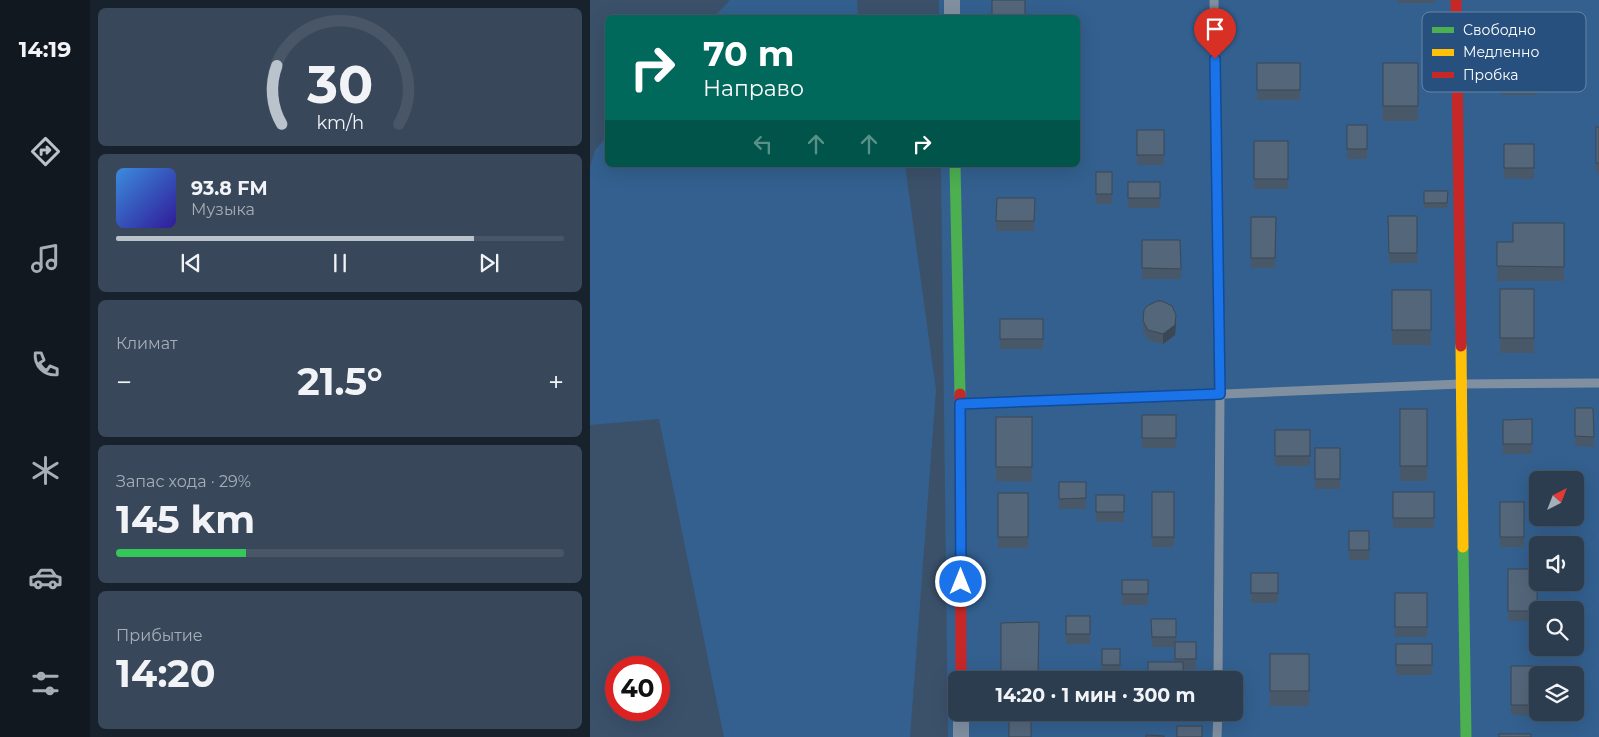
<!DOCTYPE html>
<html lang="ru">
<meta charset="utf-8">
<style>
:root{--surface:#2c3d50;--page:#38485a;--text:#f1f3f6;--muted:#a6aeb7;--line:#485667;--accent:#bac2cb}
body{margin:0;font-family:Montserrat,sans-serif;background:var(--page);color:var(--text);height:100vh;display:flex;flex-direction:column;font-size:19px;white-space:nowrap}
*{box-sizing:border-box;margin:0}
p{font-size:16px;color:var(--muted)}
.icon{flex:none;width:28px;height:28px;fill:none;stroke:currentColor;stroke-width:2;stroke-linecap:round;stroke-linejoin:round}
.map{position:relative;flex:1;overflow:hidden}
.sheet{display:flex;flex-direction:column;gap:8px;padding:8px;background:#18222c;width:500px}
.sheet>*{flex:none}
.hud{position:absolute;left:15px;top:15px;width:475px;height:152px;border-radius:8px;box-shadow:0 5px 20px #0002,0 0 0 1px var(--line);background:#00695c;color:#fff;overflow:hidden}
.needle{width:32px;rotate:42deg}
.tools{position:absolute;left:939px;top:471px;display:grid;gap:10px}
.tools a{display:grid;place-items:center;width:55px;height:55px;border-radius:8px;background:var(--surface);box-shadow:0 5px 20px #0002,0 0 0 1px var(--line);font-size:25px}
.speed{position:absolute;left:15px;top:656px;display:flex;gap:10px;font-size:25px;font-weight:700;text-align:center}
.speed>*{display:grid;place-content:center;width:65px;height:65px;border-radius:50%;background:var(--surface);box-shadow:0 5px 20px #0002,0 0 0 1px var(--line);line-height:1}
.speed .limit{border:8px solid #d22;background:#fff;color:#111}
.pin{position:absolute;display:grid;place-items:center;width:42px;height:42px;color:#fff;margin:-51px -21px;border-radius:50% 50% 50% 0;rotate:-45deg;box-shadow:0 0 5px #0007}
.pin .icon{rotate:45deg}
.me{position:absolute;width:55px;margin:-28px;rotate:0deg;stroke-linejoin:round;filter:drop-shadow(0 0 4px #0008)}
.turn{display:flex;align-items:center;gap:18px;height:105px;padding:0 15px;font-size:22px}
.turn .icon{width:65px;height:65px;stroke-width:2.5}
.turn b{display:block;font-size:35px;line-height:42px}
.lanes{display:flex;align-items:center;height:48px;padding:0 15px;background:#0003;justify-content:center;gap:25px;direction:ltr}
.lanes .off{opacity:.35}
.big{font-size:38px;font-weight:700;line-height:1.1}
.sheet .card{flex:1;display:flex;flex-direction:column;justify-content:center;gap:8px;min-width:0;padding:0 18px;border-radius:8px;background:var(--page)}
.sheet .dial{align-items:center;gap:0}
.dial svg{height:130px;overflow:visible;fill:none;stroke:var(--line);stroke-width:7;stroke-linecap:round;text-anchor:middle}
.dial text{fill:var(--text);stroke:none}
.song{display:flex;align-items:center;gap:15px}
.cover{width:60px;height:60px;border-radius:8px;background:linear-gradient(135deg,hsl(210 70% 55%),hsl(250 70% 35%))}
.played{height:5px;border-radius:2px;background:linear-gradient(90deg,var(--accent) 80%,var(--line) 80%)}
.keys{display:flex;justify-content:space-around;direction:ltr}
.heat{display:flex;justify-content:space-between;align-items:center;font-size:28px;direction:ltr}
.charge{height:8px;border-radius:4px;background:linear-gradient(90deg,#34c759 29%,var(--line) 0)}
.trip{position:absolute;left:358px;top:671px;width:295px;height:50px;border-radius:8px;background:var(--surface);box-shadow:0 5px 20px #0002,0 0 0 1px var(--line);font-weight:700;line-height:50px;text-align:center}
main{display:flex;flex:1;min-height:0}
.tab-bar{display:flex;flex-direction:column;width:90px;justify-content:space-around;align-items:center;background:#121820;color:var(--muted)}
.tab-bar .icon{width:35px;height:35px}
.tab-bar .current{color:var(--accent)}
.tab-bar b{font-size:22px;color:var(--text)}
.map>svg:first-child{display:block}
.green{fill:#33608f;fill-rule:evenodd}
.lines{fill:none;stroke-linecap:round;stroke-linejoin:round}
.lane{stroke:#8090a1;stroke-width:9}
.street{stroke:#8090a1;stroke-width:16}
.fast{stroke:#4caf50;stroke-width:11}
.slow{stroke:#ffc107;stroke-width:11}
.jam{stroke:#c62828;stroke-width:11}
.wall{fill:#485869}
.shaded-wall{fill:#3b4755}
.building{fill:#54667a;stroke:#3b4755}
.route-casing{stroke:#114b97;stroke-width:12}
.route{stroke:#1a73e8;stroke-width:9}
.key{fill:#27507e;stroke:#6884a5;stroke-width:1}
.key-label{font-size:14px;fill:#fff}
</style>
<main>
<nav class="tab-bar">
<b>14:19</b>
<svg class="icon current" aria-label="directions" viewBox="0 0 24 24"><path d="M12 3l9 9-9 9-9-9zM9 14v-3h6M13 9l2 2-2 2"/></svg>
<svg class="icon" aria-label="music" viewBox="0 0 24 24"><path d="M9 18V5l10-2v13"/><circle cx="6" cy="18" r="3"/><circle cx="16" cy="16" r="3"/></svg>
<svg class="icon" aria-label="phone" viewBox="0 0 24 24"><path d="M5 4h4l2 5-3 2q2 4 5 5l2-3 5 2v4C11 20 4 13 5 4z"/></svg>
<svg class="icon" aria-label="climate" viewBox="0 0 24 24"><path d="M12 3v18M4 7l16 10M4 17L20 7"/></svg>
<svg class="icon" aria-label="car" viewBox="0 0 24 24"><path d="M5 17H2v-5l4-1 3-4h7l3 4 3 1v5h-3M9 17h6M6 11h13"/><circle cx="7" cy="17" r="2"/><circle cx="17" cy="17" r="2"/></svg>
<svg class="icon" aria-label="filters" viewBox="0 0 24 24"><path d="M4 7h16M4 17h16"/><circle cx="9" cy="7" r="2"/><circle cx="15" cy="17" r="2"/></svg>
</nav>
<section class="sheet">
<div class="card dial"><svg viewBox="0 0 100 80">
<path d="M14 69A42 42 0 1 1 86 69"/>
<path d="M14 69A42 42 0 0 1 11 33" stroke="#bac2cb"/>
<text x="50" y="56" font-size="32" font-weight="700">30</text>
<text x="50" y="72" font-size="11">km/h</text>
</svg></div>
<div class="card">
<div class="song"><i class="cover"></i><div><b>93.8 FM</b><p>Музыка</p></div></div>
<div class="played"></div>
<div class="keys"><svg class="icon" aria-label="previous" viewBox="0 0 24 24"><path d="M18 5L8 12l10 7zM5 5v14"/></svg><svg class="icon" aria-label="pause" viewBox="0 0 24 24"><path d="M8 5v14M16 5v14"/></svg><svg class="icon" aria-label="next" viewBox="0 0 24 24"><path d="M6 5l10 7-10 7zM19 5v14"/></svg></div>
</div>
<div class="card"><p>Климат</p>
<div class="heat"><a>−</a><b class="big">21.5°</b><a>+</a></div>
</div>
<div class="card"><p>Запас хода · 29%</p><b class="big">145 km</b><div class="charge"></div></div>
<div class="card"><p>Прибытие</p><b class="big">14:20</b></div>
</section>
<div class="map">
<svg width="1009" height="737" viewBox="0 0 1009 737">
<rect width="100%" height="100%" fill="#3b516a"/>
<!-- green -->
<g class="green">
<polygon points="140,0 267,0 268,17 124,17"/>
<path d="M349,0H1009V737H358L351,165H488V18L349,17ZM948,480H985V518H948ZM948,545H985V582H948ZM948,610H985V648H948ZM948,675H985V712H948ZM366,680H644V712H366Z"/>
<polygon points="17,137 18,165 315,165 346,390 320,737 134,737 69,419 0,425 0,167 5,150"/>
</g>
<g class="lines">
<!-- lane -->
<g class="lane">
<polyline points="624,0 630,394 628,680"/>
<polyline points="370,405 870,384 1009,383"/>
<polyline points="627,737 628,712"/>
</g>
<!-- street -->
<g class="street">
<polyline points="362,0 362,18"/>
<polyline points="371,712 371,737"/>
</g>
<!-- fast -->
<g class="fast">
<polyline points="365,165 370,394"/>
<polyline points="873,547 876,737"/>
</g>
<!-- slow -->
<polyline class="slow" points="871,346 873,547"/>
<!-- jam -->
<g class="jam">
<polyline points="866,0 871,346"/>
<polyline points="370,394 371,680"/>
</g>
</g>
<!-- wall -->
<g class="wall">
<rect x="808" y="0" width="37" height="3"/>
<rect x="912" y="45" width="35" height="50"/>
<rect x="667" y="63" width="43" height="37"/>
<rect x="793" y="63" width="35" height="58"/>
<rect x="757" y="125" width="20" height="34"/>
<rect x="1006" y="127" width="3" height="46"/>
<rect x="547" y="130" width="27" height="35"/>
<rect x="664" y="141" width="34" height="48"/>
<polygon points="914,144 944,144 944,179 914,178"/>
<rect x="506" y="172" width="16" height="32"/>
<rect x="538" y="182" width="32" height="26"/>
<polygon points="834,191 858,191 857,208 834,208"/>
<polygon points="407,198 445,198 444,231 406,231"/>
<polygon points="798,216 827,216 827,263 799,263"/>
<polygon points="661,217 686,217 685,268 661,268"/>
<polygon points="974,223 974,281 907,281 907,242 923,242"/>
<polygon points="552,240 590,240 591,279 552,279"/>
<rect x="910" y="289" width="34" height="64"/>
<rect x="802" y="290" width="39" height="55"/>
<rect x="410" y="319" width="43" height="30"/>
<polygon points="553,321 586,325 585,335 573,344 558,340 553,331"/>
<polygon points="985,408 1003,408 1004,447 985,446"/>
<rect x="810" y="409" width="27" height="72"/>
<rect x="552" y="415" width="34" height="33"/>
<polygon points="406,417 442,417 442,482 406,481"/>
<polygon points="942,419 942,454 913,454 913,420"/>
<rect x="685" y="430" width="35" height="36"/>
<rect x="725" y="448" width="25" height="41"/>
<rect x="469" y="482" width="27" height="27"/>
<rect x="562" y="492" width="22" height="55"/>
<rect x="803" y="492" width="41" height="36"/>
<rect x="408" y="493" width="30" height="55"/>
<rect x="506" y="495" width="28" height="27"/>
<rect x="910" y="502" width="24" height="45"/>
<rect x="759" y="531" width="20" height="29"/>
<rect x="918" y="569" width="29" height="52"/>
<rect x="661" y="573" width="27" height="30"/>
<rect x="532" y="580" width="26" height="25"/>
<rect x="805" y="593" width="32" height="44"/>
<rect x="476" y="616" width="24" height="28"/>
<polygon points="561,619 586,619 586,642 606,642 606,669 593,669 585,662 585,647 562,647"/>
<polygon points="449,622 448,680 411,680 411,623"/>
<rect x="806" y="644" width="36" height="31"/>
<rect x="512" y="649" width="18" height="21"/>
<rect x="680" y="654" width="39" height="52"/>
<polygon points="921,666 948,675 948,712 949,712 949,716 921,715"/>
<rect x="558" y="712" width="35" height="5"/>
</g>
<!-- shaded-wall -->
<polygon class="shaded-wall" points="586,315 586,325 585,335 573,344 573,334"/>
<!-- building -->
<g class="building">
<rect x="402" y="0" width="33" height="18"/>
<rect x="667" y="63" width="43" height="27"/>
<rect x="793" y="63" width="35" height="43"/>
<rect x="757" y="125" width="20" height="24"/>
<rect x="1006" y="127" width="3" height="36"/>
<rect x="547" y="130" width="27" height="25"/>
<rect x="664" y="141" width="34" height="38"/>
<rect x="914" y="144" width="30" height="24"/>
<rect x="506" y="172" width="16" height="22"/>
<rect x="538" y="182" width="32" height="16"/>
<polygon points="834,191 858,191 857,203 834,203"/>
<polygon points="407,198 445,198 444,221 406,221"/>
<polygon points="798,216 827,216 827,253 799,253"/>
<polygon points="661,217 686,217 685,258 661,258"/>
<polygon points="923,223 974,223 974,267 907,266 907,242 923,242"/>
<polygon points="552,240 590,240 591,269 552,268"/>
<rect x="910" y="289" width="34" height="49"/>
<rect x="802" y="290" width="39" height="40"/>
<polygon points="567,301 572,301 582,306 586,315 585,325 573,334 558,330 553,321 554,310 557,306"/>
<rect x="410" y="319" width="43" height="20"/>
<polygon points="985,408 1003,408 1004,437 985,436"/>
<rect x="810" y="409" width="27" height="57"/>
<rect x="552" y="415" width="34" height="23"/>
<rect x="406" y="417" width="36" height="50"/>
<polygon points="942,419 942,444 913,444 913,420"/>
<rect x="685" y="430" width="35" height="26"/>
<rect x="725" y="448" width="25" height="31"/>
<polygon points="469,482 496,482 496,498 469,499"/>
<rect x="562" y="492" width="22" height="45"/>
<rect x="803" y="492" width="41" height="26"/>
<rect x="408" y="493" width="30" height="44"/>
<rect x="506" y="495" width="28" height="17"/>
<rect x="910" y="502" width="24" height="35"/>
<rect x="759" y="531" width="20" height="19"/>
<rect x="918" y="569" width="29" height="42"/>
<rect x="661" y="573" width="27" height="20"/>
<rect x="532" y="580" width="26" height="14"/>
<rect x="805" y="593" width="32" height="34"/>
<rect x="476" y="616" width="24" height="18"/>
<polygon points="561,619 586,619 586,637 562,637"/>
<polygon points="449,622 448,671 411,671 411,623"/>
<rect x="585" y="642" width="21" height="17"/>
<rect x="806" y="644" width="36" height="21"/>
<rect x="512" y="649" width="18" height="16"/>
<rect x="680" y="654" width="39" height="37"/>
<rect x="558" y="662" width="35" height="18"/>
<polygon points="921,666 949,666 949,675 948,675 948,705 921,705"/>
<rect x="419" y="712" width="22" height="25"/>
<rect x="587" y="726" width="25" height="11"/>
<rect x="909" y="734" width="32" height="3"/>
<polygon points="556,735 574,736 574,737 556,737"/>
</g>
<g class="lines">
<defs>
<polyline id="route" points="371,582 370,404 630,394 625,59"/>
</defs>
<!-- route casing -->
<use href="#route" class="route-casing"/>
<!-- route -->
<use href="#route" class="route"/>
</g>
<!-- legend -->
<rect x="832" y="12" width="164" height="80" rx="8" class="key"/>
<rect x="842" y="27" width="22" height="6" fill="#4caf50"/>
<rect x="842" y="49" width="22" height="7" fill="#ffc107"/>
<rect x="842" y="72" width="22" height="6" fill="#c62828"/>
<g class="key-label">
<text x="873" y="35">Свободно</text>
<text x="873" y="57">Медленно</text>
<text x="873" y="80">Пробка</text>
</g>
</svg>
<div class="tools">
<a><svg class="needle" viewBox="-14 -14 28 28"><path d="M0-13l5 13h-10z" fill="#e53935"/><path d="M0 13l5-13h-10z" fill="#a6aeb7"/></svg></a>
<a><svg class="icon" aria-label="sound" viewBox="0 0 24 24"><path d="M4 9h4l5-4v14l-5-4H4zM17 9q2 3 0 6"/></svg></a>
<a><svg class="icon" aria-label="search" viewBox="0 0 24 24"><circle cx="10" cy="10" r="6"/><path d="M15 15l6 6"/></svg></a>
<a><svg class="icon" aria-label="layers" viewBox="0 0 24 24"><path d="M12 4l9 5-9 5-9-5zM3 14l9 5 9-5"/></svg></a>
</div>
<div class="speed"><div class="limit">40</div></div>
<div class="pin" style="left:625px;top:59px;background:#d93025"><svg class="icon" aria-label="arrive" viewBox="0 0 24 24"><path d="M6 21V4h12l-3 4 3 4H6"/></svg></div>
<svg class="me" style="left:371px;top:582px" viewBox="-20 -20 40 40"><circle r="17" fill="#1a73e8" stroke="#fff" stroke-width="3"/><path d="M0-11L8 9 0 5-8 9z" fill="#fff"/></svg>
<div class="trip">14:20 · 1 мин · 300 m</div>
<div class="hud">
<div class="turn"><svg class="icon" aria-label="right" viewBox="0 0 24 24"><path d="M7 20v-9h11M14 6l5 5-5 5"/></svg><div><b>70 m</b>Направо</div></div>
<div class="lanes"><svg class="icon off" aria-label="left" viewBox="0 0 24 24"><path d="M17 20v-9H6M10 6l-5 5 5 5"/></svg><svg class="icon off" aria-label="ahead" viewBox="0 0 24 24"><path d="M12 20V5M6 11l6-6 6 6"/></svg><svg class="icon off" aria-label="ahead" viewBox="0 0 24 24"><path d="M12 20V5M6 11l6-6 6 6"/></svg><svg class="icon" aria-label="right" viewBox="0 0 24 24"><path d="M7 20v-9h11M14 6l5 5-5 5"/></svg></div>
</div>
</div>
</main>
